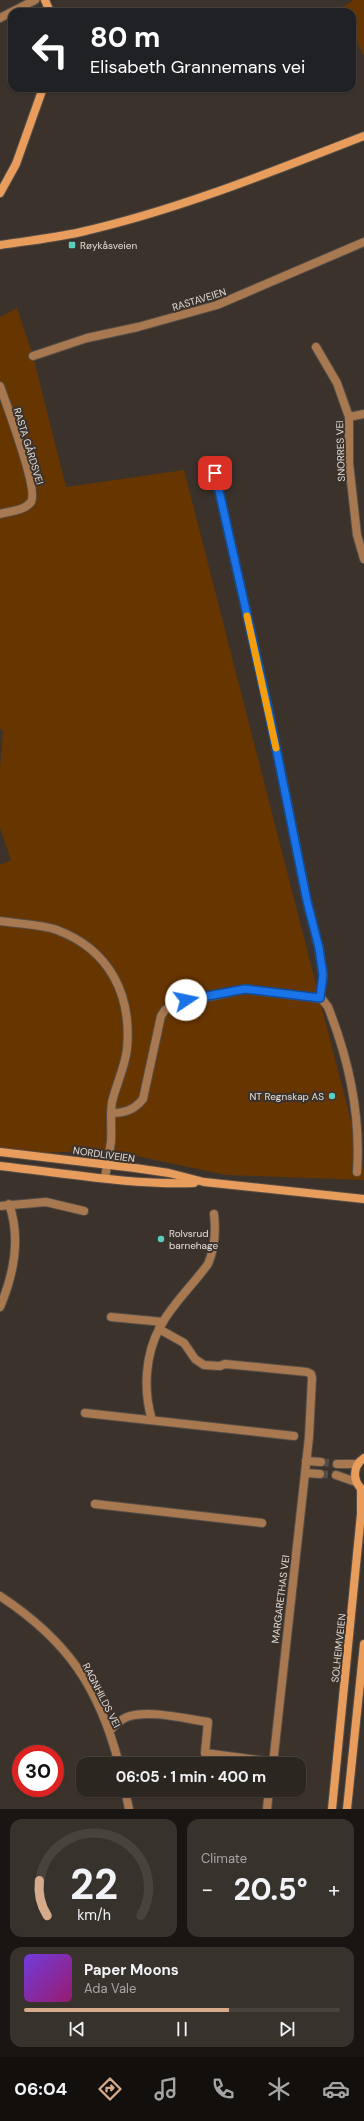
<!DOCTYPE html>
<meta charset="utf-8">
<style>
:root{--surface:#2c2620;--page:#38322d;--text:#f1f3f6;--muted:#a6a5a5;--line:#48433e;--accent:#d6ab8b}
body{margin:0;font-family:"DM Sans",sans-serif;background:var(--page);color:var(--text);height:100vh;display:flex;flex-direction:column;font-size:15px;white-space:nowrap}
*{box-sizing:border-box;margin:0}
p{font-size:13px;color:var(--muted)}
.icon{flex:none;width:22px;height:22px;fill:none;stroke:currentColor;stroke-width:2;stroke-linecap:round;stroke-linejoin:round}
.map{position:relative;height:1809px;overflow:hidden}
.drawer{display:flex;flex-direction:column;gap:10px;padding:10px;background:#181512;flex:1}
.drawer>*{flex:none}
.banner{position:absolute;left:8px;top:8px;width:348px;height:84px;border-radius:12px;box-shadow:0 1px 3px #0004,0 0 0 1px var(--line);background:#202124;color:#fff;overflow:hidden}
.speed{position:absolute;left:12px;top:1745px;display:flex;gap:8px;font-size:20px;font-weight:700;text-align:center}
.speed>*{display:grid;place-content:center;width:52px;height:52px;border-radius:50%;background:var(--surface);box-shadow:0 1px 3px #0004,0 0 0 1px var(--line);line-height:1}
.speed .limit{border:6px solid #d22;background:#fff;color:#111}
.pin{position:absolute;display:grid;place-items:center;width:34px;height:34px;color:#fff;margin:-17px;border-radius:8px;box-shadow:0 2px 6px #0006}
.me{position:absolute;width:44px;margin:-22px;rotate:79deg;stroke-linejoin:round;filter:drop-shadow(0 0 3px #0008)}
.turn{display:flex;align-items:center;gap:14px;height:84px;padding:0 16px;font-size:18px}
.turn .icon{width:52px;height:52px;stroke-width:2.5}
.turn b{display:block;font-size:28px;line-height:34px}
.big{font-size:30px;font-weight:700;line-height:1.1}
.drawer .tile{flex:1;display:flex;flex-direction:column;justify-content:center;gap:6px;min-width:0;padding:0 14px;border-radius:12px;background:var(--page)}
.drawer .dial{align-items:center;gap:0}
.dial svg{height:104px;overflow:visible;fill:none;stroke:var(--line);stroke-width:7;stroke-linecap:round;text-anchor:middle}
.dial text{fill:var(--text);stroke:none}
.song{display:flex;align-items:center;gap:12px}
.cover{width:48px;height:48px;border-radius:6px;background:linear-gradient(135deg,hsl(260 70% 55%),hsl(320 70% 35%))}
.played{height:4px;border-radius:2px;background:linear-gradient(90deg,var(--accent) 65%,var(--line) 65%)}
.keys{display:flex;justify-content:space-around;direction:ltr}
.heat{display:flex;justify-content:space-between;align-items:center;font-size:22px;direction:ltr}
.drawer .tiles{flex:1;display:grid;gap:10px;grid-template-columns:1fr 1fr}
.tile:last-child{grid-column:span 2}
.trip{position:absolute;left:76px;top:1757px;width:230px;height:40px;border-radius:12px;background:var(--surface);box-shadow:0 1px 3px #0004,0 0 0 1px var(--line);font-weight:700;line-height:40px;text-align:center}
.menu{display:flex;height:64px;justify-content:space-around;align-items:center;background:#120f0d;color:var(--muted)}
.menu .icon{width:28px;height:28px}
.menu .selected{color:var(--accent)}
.menu b{font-size:18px;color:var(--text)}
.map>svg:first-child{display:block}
.green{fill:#673500}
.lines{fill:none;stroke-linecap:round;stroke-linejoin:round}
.street-tunnel{stroke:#544c45;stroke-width:8;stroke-dasharray:8 4;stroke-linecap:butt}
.street-casing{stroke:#564e47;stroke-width:10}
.secondary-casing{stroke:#564e47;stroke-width:10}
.street{stroke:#a87851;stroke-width:8}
.secondary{stroke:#e99d5d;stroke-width:8}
.route-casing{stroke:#114b97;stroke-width:10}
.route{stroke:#1a73e8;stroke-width:7}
.slow{stroke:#f59e0b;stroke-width:7}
.poi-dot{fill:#5acebd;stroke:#3b322b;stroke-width:1.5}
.labels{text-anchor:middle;stroke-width:4;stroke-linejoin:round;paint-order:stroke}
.poi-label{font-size:10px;fill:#e4deda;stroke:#3b322b;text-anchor:start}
.street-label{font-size:10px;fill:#e4deda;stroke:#3b322b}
</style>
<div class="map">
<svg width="364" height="1809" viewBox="0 0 364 1809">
<rect width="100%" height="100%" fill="#3b322b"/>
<!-- green -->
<g class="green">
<polygon points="354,0 364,0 364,56 352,33 352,12 341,12 339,9"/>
<polygon points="17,308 33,356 66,487 184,470 364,1172 364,1180 226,1175 108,1150 0,1155 0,865 11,860 0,828 0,768 3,732 0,728 0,317"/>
</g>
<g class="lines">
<!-- street-tunnel -->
<g class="street-tunnel">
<polyline points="321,1462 337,1464"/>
<polyline points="320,1474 336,1475"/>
</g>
<defs>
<g id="street">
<polyline points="0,18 35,0"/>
<polyline points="316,347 337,383 349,417 349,463 357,535 364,559"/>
<polyline points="33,356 87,338 138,327 217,305 364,242"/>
<path d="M0,386C6,404 39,489 31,502C24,511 10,511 0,514"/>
<polyline points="349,417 364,414"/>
<polyline points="215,473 270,717 307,901 319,948 323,975 320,998"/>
<path d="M0,921C18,924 40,924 57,930C110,950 132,995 127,1049C125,1067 116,1085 112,1102C110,1115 112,1129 111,1142C109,1154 107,1166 105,1178"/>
<path d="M111,1113C125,1113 134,1110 143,1099L161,1016L165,1010L174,1004L245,989L317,998L322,999L328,1007C349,1060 361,1115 357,1172"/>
<polyline points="0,1206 46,1202 84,1211"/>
<path d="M0,1307C14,1274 21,1238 9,1204"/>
<polyline points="111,1317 163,1322"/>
<polyline points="159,1329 184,1343 195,1359 204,1365 220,1366 225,1364 307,1372 311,1374 312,1378 309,1437 273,1764"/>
<polyline points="85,1413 294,1436"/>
<path d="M152,1420C143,1390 145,1355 160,1327C172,1304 193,1285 208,1264C215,1248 216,1232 214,1214"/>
<polyline points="306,1461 321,1462"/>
<polyline points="337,1464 358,1464"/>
<polyline points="305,1473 320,1474"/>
<polyline points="336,1475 356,1482"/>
<polyline points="95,1504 262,1523"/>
<path d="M0,1596C67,1640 99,1687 119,1764"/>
<path d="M110,1730C115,1726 121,1719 127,1717C149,1709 186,1719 208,1722L205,1753L273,1762"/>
<polyline points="125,1790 129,1809"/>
<polyline points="267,1809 269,1790"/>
</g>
<g id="secondary">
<polyline points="45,0 50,12"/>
<polyline points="0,193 16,164 43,88"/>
<path d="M0,245C27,241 54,238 81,232C178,210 271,172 364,136"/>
<polyline points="0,1152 135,1168 169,1173 204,1182 364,1199"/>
<path d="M0,1166C64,1173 130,1185 194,1183"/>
<path d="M364,1458C352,1466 352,1482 364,1491"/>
<polyline points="332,1809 361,1514 361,1489"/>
<polyline points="347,1809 364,1644"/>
</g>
</defs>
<!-- street casing -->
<use href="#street" class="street-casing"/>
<!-- secondary casing -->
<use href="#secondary" class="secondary-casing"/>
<!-- street -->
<use href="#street" class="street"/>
<!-- secondary -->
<use href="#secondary" class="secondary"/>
</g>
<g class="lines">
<defs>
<polyline id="route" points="186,1000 245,989 320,998 323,975 319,948 307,901 268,708 215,473"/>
</defs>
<!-- route casing -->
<use href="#route" class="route-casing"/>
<!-- route -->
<use href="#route" class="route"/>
<!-- slow -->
<polyline class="slow" points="247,616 276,748"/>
</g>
<!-- markers -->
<g class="poi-dot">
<rect x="68" y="241" width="8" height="8" rx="2"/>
<circle cx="332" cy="1096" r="4"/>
<circle cx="161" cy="1239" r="4"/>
</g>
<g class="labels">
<!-- poi labels -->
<g class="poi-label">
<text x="80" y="249">Røykåsveien</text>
<text x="324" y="1100" text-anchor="end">NT Regnskap AS</text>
<text x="169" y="1237">Rolvsrud<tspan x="169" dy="12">barnehage</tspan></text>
</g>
<!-- street labels -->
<g class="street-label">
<text transform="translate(199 299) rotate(-17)" y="4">RASTAVEIEN</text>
<text transform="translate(29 446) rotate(73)" y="4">RASTA GÅRDSVEI</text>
<text transform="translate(340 451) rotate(-92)" y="4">SNORRES VEI</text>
<text transform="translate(104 1154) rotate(8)" y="4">NORDLIVEIEN</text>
<text transform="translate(280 1599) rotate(-83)" y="4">MARGARETHAS VEI</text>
<text transform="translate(338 1648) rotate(-84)" y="4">SOLHEIMVEIEN</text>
<text transform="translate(102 1695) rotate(63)" y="4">RAGNHILDS VEI</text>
</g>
</g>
</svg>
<div class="speed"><div class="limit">30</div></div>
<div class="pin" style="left:215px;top:473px;background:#d93025"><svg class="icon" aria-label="arrive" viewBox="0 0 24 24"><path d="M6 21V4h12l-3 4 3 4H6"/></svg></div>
<svg class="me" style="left:186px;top:1000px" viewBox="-20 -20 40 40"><circle r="19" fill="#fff"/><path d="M0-13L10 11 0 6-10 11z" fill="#1a73e8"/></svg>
<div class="trip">06:05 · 1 min · 400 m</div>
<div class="banner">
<div class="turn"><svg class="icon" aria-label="left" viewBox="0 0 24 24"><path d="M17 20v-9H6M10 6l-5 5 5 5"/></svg><div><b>80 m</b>Elisabeth Grannemans vei</div></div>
</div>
</div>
<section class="drawer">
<div class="tiles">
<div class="tile dial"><svg viewBox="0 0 100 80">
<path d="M14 69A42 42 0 1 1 86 69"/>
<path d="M14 69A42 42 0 0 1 8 42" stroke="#d6ab8b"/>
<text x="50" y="56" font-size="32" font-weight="700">22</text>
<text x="50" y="72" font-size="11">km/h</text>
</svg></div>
<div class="tile"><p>Climate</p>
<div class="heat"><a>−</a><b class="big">20.5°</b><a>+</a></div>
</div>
<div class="tile">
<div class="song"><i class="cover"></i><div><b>Paper Moons</b><p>Ada Vale</p></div></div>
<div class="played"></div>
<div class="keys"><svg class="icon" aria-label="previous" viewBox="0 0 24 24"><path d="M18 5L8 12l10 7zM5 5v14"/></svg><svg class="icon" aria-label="pause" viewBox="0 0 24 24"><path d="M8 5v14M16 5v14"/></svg><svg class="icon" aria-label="next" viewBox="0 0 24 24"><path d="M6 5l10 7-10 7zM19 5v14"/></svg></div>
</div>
</div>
</section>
<nav class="menu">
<b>06:04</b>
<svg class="icon selected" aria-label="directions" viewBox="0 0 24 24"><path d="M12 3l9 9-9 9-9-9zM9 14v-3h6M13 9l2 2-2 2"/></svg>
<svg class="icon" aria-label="music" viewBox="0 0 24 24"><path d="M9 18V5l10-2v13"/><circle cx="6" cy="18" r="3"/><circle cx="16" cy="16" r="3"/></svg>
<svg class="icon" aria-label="phone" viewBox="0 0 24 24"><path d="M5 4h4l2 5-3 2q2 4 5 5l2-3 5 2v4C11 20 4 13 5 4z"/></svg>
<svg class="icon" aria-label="climate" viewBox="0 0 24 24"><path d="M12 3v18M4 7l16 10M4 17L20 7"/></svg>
<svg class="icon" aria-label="car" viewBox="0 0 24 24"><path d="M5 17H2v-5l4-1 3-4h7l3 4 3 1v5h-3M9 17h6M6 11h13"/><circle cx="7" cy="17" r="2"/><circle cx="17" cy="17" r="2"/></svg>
</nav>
